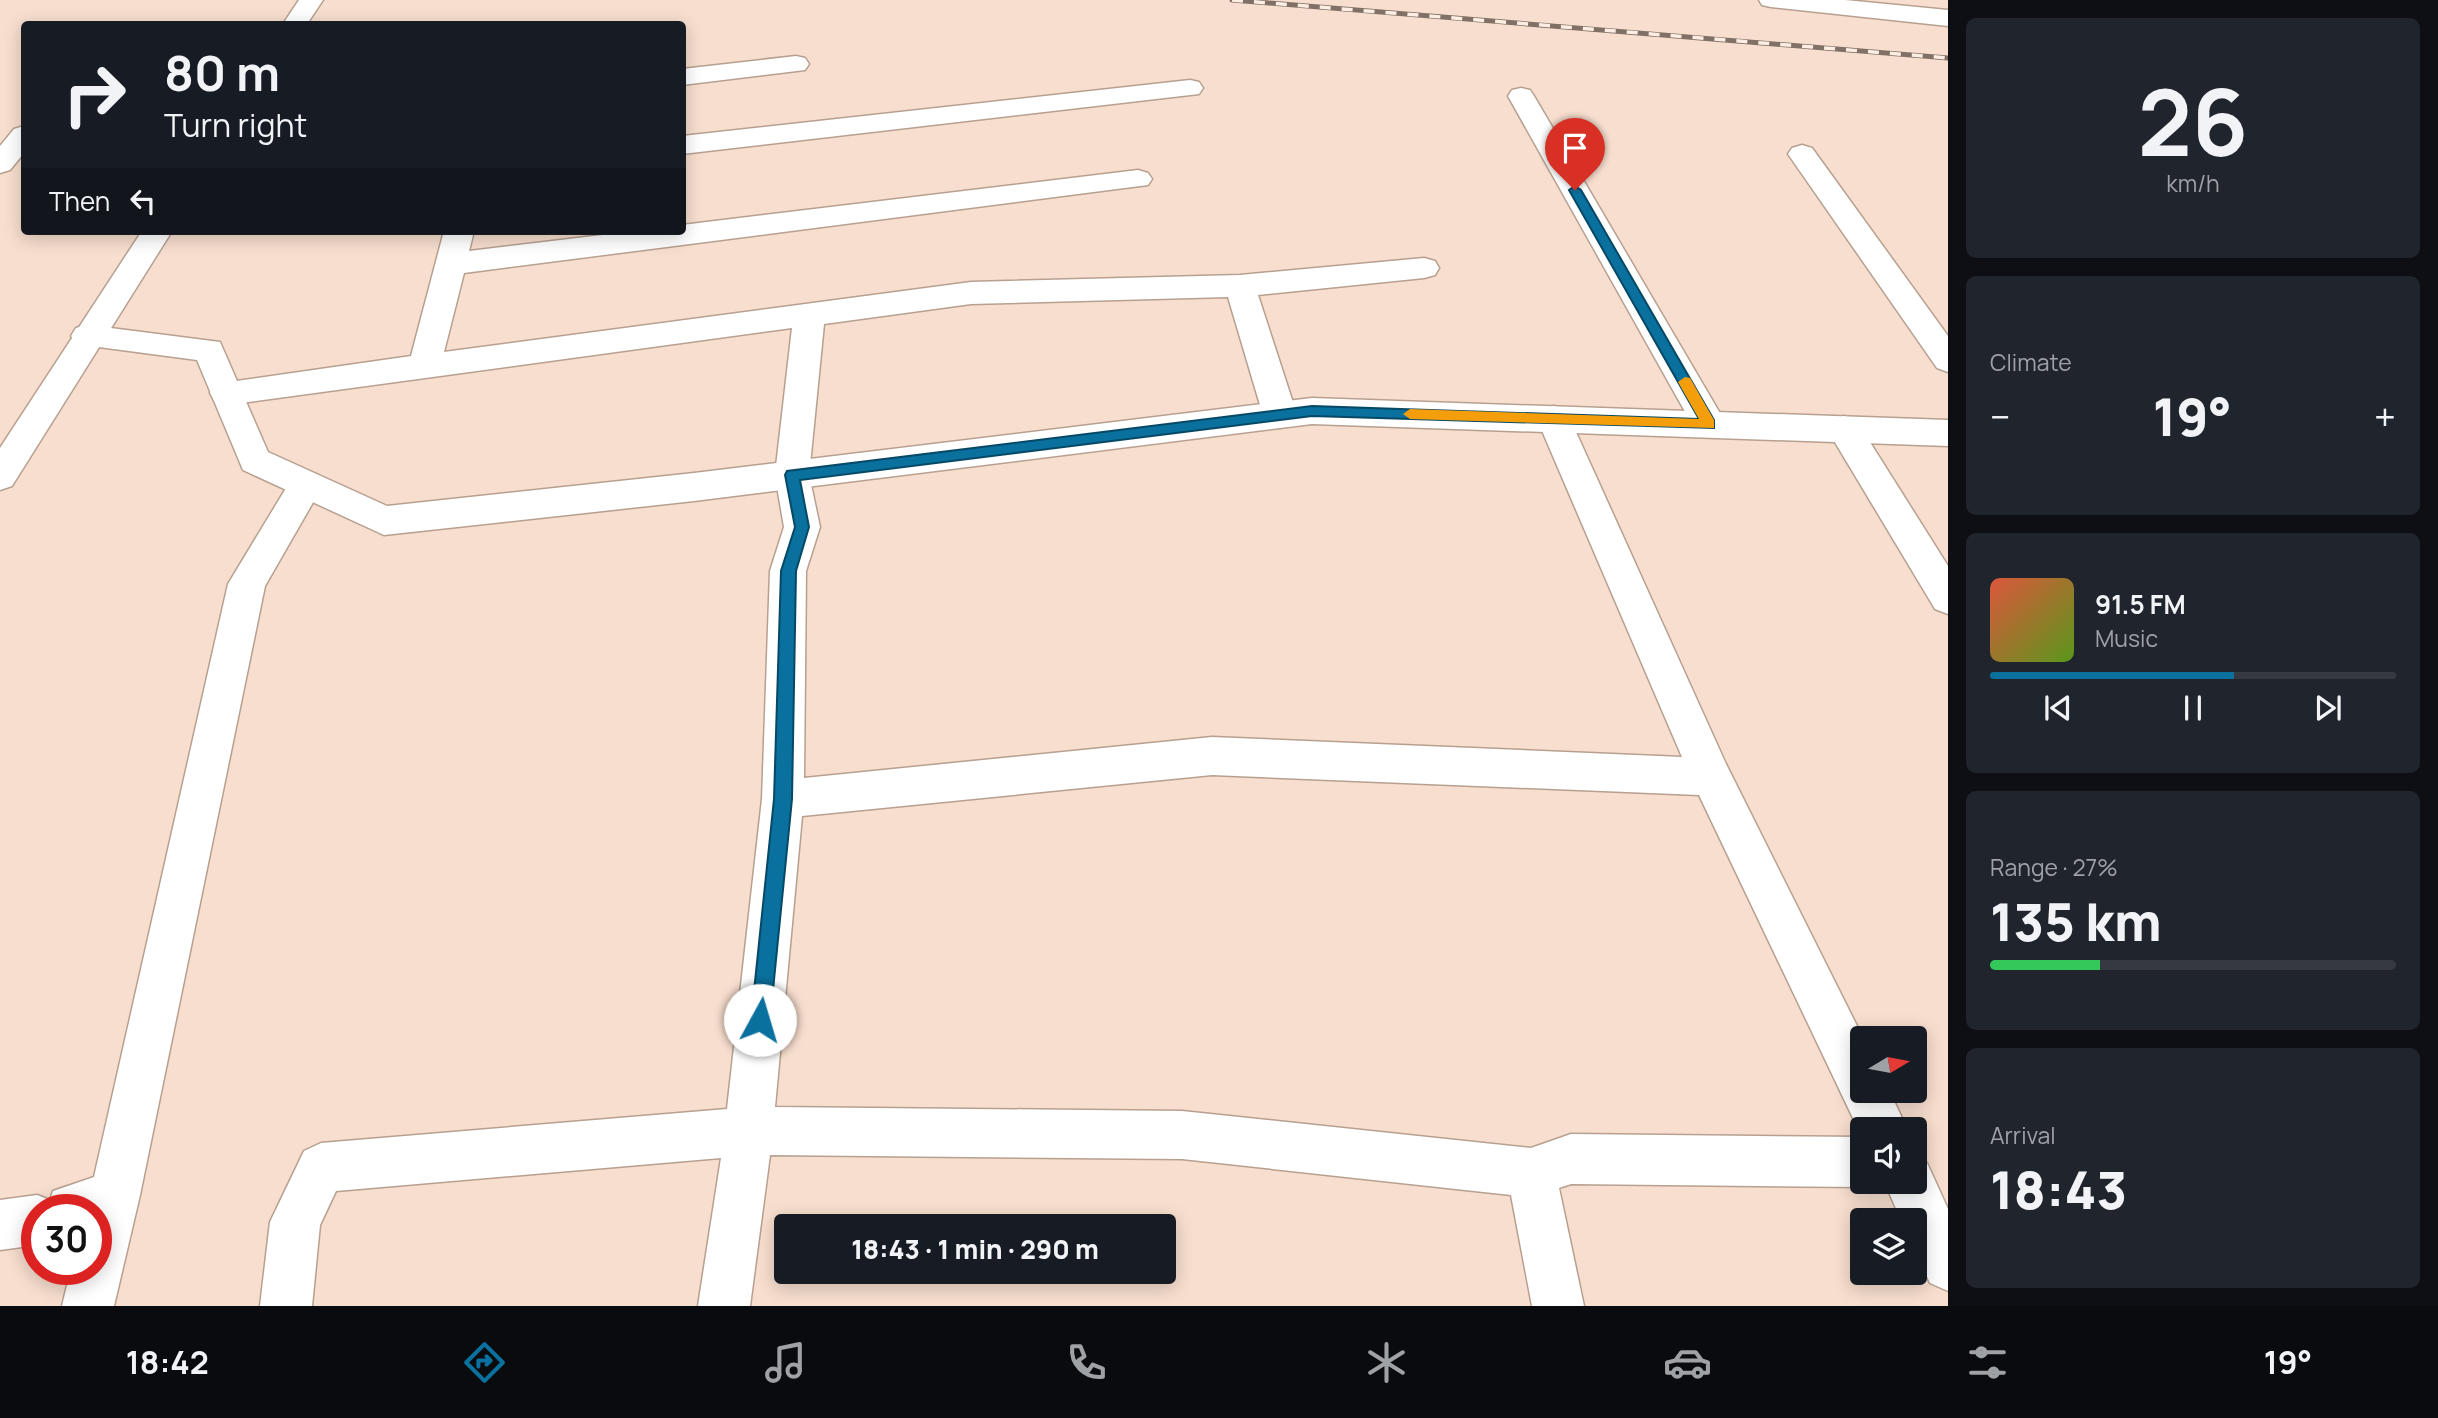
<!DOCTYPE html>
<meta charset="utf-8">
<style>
:root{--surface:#171b24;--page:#20242c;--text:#f1f3f6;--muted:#9ea1a6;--line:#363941;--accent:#0a709d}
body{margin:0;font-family:Manrope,sans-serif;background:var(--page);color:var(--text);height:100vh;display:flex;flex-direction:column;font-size:26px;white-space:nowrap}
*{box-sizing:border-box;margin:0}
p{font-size:23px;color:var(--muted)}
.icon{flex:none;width:38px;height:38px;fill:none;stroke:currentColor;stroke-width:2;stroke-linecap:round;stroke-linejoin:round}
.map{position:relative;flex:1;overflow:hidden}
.side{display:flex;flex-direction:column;gap:18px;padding:18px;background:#0d0f14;width:490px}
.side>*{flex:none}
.hud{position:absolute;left:21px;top:21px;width:665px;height:214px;border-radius:7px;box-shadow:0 4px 18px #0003;background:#171b24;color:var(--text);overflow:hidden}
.needle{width:46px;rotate:80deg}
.buttons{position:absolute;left:1850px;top:1026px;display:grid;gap:14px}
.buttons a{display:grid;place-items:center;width:77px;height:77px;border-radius:7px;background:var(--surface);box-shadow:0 4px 18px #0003;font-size:35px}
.speed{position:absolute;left:21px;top:1194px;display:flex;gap:14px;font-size:35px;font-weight:700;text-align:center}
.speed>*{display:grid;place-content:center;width:91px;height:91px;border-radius:50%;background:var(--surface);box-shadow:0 4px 18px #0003;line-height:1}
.speed .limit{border:10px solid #d22;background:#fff;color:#111}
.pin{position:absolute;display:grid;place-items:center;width:60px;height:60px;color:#fff;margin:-72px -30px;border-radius:50% 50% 50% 0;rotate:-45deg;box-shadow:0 0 7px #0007}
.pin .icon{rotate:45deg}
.me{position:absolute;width:77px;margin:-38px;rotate:6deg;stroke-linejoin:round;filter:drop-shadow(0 0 5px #0008)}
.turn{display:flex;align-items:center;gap:24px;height:147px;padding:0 28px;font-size:32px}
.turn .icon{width:91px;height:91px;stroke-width:2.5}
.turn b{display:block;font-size:49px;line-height:60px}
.then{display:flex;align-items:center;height:66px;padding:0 28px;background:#0003;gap:14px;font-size:26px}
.big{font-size:52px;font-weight:800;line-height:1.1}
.side .widget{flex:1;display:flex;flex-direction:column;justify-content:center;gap:10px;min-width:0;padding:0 24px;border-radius:10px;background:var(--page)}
.side .dial{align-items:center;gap:0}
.dial b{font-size:91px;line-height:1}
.song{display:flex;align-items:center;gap:21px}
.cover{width:84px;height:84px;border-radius:10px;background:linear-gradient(135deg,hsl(10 70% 55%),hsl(90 70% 35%))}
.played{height:7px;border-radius:4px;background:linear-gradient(90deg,var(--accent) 60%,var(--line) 60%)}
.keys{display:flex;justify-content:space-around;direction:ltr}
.heat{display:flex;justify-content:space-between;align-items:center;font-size:38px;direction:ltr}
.charge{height:10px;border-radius:5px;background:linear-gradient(90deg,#34c759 27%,var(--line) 0)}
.trip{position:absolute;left:774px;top:1214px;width:402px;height:70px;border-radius:7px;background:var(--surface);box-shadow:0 4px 18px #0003;font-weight:800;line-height:70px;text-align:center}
.dock{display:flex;height:112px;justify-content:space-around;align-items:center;background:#090b0e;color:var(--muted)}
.dock .icon{width:49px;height:49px}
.dock .on{color:var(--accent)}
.dock b{font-size:32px;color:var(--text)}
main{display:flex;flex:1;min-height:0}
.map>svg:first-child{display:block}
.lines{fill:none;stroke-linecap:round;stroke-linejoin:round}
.minor-casing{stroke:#b7a090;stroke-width:3}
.tertiary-casing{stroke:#b7a090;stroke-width:3}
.secondary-casing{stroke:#b7a090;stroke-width:3}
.minor{fill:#fff;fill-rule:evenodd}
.tertiary{fill:#fff;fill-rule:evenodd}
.secondary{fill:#fff;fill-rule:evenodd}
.rail-casing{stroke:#807065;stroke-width:5}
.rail{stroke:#fdeee4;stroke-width:3.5;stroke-dasharray:11;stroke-linecap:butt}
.route{fill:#0a709d;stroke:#064966;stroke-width:2}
.slow{fill:#f59e0b}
</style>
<main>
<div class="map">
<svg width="1948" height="1306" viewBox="0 0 1948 1306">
<rect width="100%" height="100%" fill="#f7dece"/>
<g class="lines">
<defs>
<g id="minor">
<polygon points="1759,0 1845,0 1948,10 1948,26 1771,7 1762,5"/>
<polygon points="796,56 805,58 809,64 805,70 682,85 682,69"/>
<polygon points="1190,80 1199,82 1203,88 1199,94 682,154 682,136"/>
<polygon points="1521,88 1530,90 1534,96 1721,415 1726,424 1721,433 1709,437 1697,433 1508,96 1512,90"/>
<polygon points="24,126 24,153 10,170 0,173 0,146 14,129"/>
<polygon points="1802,145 1812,148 1948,336 1948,372 1937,368 1788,154 1792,148"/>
<path d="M1138,170L1148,173L1152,179L1148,185L464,273L444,352L971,282L1240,275L1424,258L1435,261L1439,268L1435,275L1424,278L1258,295L1297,415L1292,424L1280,428L1268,424L1263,415L1228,297L971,304L824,324L809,475L820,527L806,571L804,778L1212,737L1682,757L1537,419L1542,410L1554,406L1566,410L1726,764L1863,1038L1862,1090H1889L1907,1129H1862V1181H1875L1862,1187L1571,1184L1559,1188L1584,1306H1532L1511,1195L1182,1159L770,1155L750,1306H698L721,1158L336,1191L320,1225L312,1306H260L270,1222L304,1151L321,1143L727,1109L762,799L770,571L784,527L775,475L792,328L227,405L215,402L210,393L215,384L411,356L444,231H474L469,251L636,231H682V225ZM1212,775L1699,795L1862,1137L1571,1134L1531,1148L1182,1111L775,1107L802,816Z"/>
<polygon points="1844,416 1856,420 1948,566 1948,614 1935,609 1827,429 1832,420"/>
<polygon points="306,471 318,475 323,485 265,586 140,1195 114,1306 62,1306 71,1269 96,1269 96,1209 37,1209 37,1245 0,1250 0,1200 37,1195 50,1200 53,1191 94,1177 228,584 294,475"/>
<polygon points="1914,1159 1927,1163 1948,1209 1948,1291 1930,1283 1914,1249 1914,1220 1901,1220 1884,1181 1914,1181"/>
</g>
<polygon id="tertiary" points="87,325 220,342 268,452 387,506 694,473 1312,398 1948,420 1948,446 1312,424 694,501 384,535 243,470 197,360 76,344 71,336 76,328"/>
<g id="secondary">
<polygon points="299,0 323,0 307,24 283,24"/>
<polygon points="142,231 172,231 12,486 0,490 0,448"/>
</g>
</defs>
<!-- minor casing -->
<use href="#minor" class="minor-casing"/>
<!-- tertiary casing -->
<use href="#tertiary" class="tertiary-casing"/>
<!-- secondary casing -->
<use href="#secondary" class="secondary-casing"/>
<!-- minor -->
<use href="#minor" class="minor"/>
<!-- tertiary -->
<use href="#tertiary" class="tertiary"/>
<!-- secondary -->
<use href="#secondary" class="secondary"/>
<defs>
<polyline id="rail" points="1232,0 1948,58"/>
</defs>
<!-- rail casing -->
<use href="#rail" class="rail-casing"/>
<!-- rail -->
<use href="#rail" class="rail"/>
</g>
<!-- route -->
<polygon class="route" points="1575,186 1581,190 1714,420 1714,428 1312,416 800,480 809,527 796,571 792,799 770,1020 767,1027 760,1030 754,1027 751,1020 774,799 781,571 795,527 785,475 787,471 1312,406 1699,419 1569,190"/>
<!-- slow -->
<polygon class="slow" points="1685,377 1690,378 1714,420 1714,428 1410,419 1403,414 1410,409 1699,419 1678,382"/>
</svg>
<div class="buttons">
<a><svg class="needle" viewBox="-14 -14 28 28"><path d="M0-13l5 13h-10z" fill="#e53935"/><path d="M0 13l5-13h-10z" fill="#9ea1a6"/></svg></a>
<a><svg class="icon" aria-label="sound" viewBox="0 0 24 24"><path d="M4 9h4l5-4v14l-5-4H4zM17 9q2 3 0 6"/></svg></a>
<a><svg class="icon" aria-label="layers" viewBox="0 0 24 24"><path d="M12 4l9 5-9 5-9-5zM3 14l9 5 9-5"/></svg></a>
</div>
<div class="speed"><div class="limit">30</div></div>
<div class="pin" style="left:1575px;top:190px;background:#d93025"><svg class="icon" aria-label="arrive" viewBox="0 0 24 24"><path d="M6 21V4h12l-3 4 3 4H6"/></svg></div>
<svg class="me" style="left:760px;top:1020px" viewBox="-20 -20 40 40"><circle r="19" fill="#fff"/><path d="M0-13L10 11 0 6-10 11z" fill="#0a709d"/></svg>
<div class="trip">18:43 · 1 min · 290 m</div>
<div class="hud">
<div class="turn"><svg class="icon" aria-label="right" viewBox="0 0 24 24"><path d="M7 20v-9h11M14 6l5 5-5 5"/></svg><div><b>80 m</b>Turn right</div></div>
<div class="then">Then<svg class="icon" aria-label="left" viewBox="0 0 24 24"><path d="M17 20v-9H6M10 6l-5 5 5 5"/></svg></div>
</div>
</div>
<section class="side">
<div class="widget dial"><b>26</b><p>km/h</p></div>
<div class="widget"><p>Climate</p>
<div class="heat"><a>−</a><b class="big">19°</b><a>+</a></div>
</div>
<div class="widget">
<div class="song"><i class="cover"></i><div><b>91.5 FM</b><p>Music</p></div></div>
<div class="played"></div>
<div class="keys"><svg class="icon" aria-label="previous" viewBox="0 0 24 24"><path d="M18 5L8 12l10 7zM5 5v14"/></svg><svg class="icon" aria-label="pause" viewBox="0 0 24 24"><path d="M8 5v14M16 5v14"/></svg><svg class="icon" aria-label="next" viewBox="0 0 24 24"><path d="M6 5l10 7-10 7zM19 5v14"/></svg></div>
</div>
<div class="widget"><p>Range · 27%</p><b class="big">135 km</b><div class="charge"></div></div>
<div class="widget"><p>Arrival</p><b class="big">18:43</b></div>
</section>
</main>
<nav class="dock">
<b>18:42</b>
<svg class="icon on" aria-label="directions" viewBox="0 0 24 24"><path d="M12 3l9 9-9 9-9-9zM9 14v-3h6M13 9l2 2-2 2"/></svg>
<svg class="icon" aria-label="music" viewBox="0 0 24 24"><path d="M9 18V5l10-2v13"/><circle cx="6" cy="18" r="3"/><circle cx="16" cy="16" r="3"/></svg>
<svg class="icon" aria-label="phone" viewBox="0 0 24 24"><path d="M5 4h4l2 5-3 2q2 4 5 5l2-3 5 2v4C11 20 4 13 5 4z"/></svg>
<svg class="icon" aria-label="climate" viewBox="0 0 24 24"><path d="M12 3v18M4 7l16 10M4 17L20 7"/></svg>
<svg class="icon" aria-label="car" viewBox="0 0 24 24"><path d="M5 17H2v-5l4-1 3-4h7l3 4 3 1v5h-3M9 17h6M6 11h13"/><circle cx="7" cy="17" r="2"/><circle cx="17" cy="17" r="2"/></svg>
<svg class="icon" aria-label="filters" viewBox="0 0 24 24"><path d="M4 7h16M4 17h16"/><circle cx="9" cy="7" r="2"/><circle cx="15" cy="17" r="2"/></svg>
<b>19°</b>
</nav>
